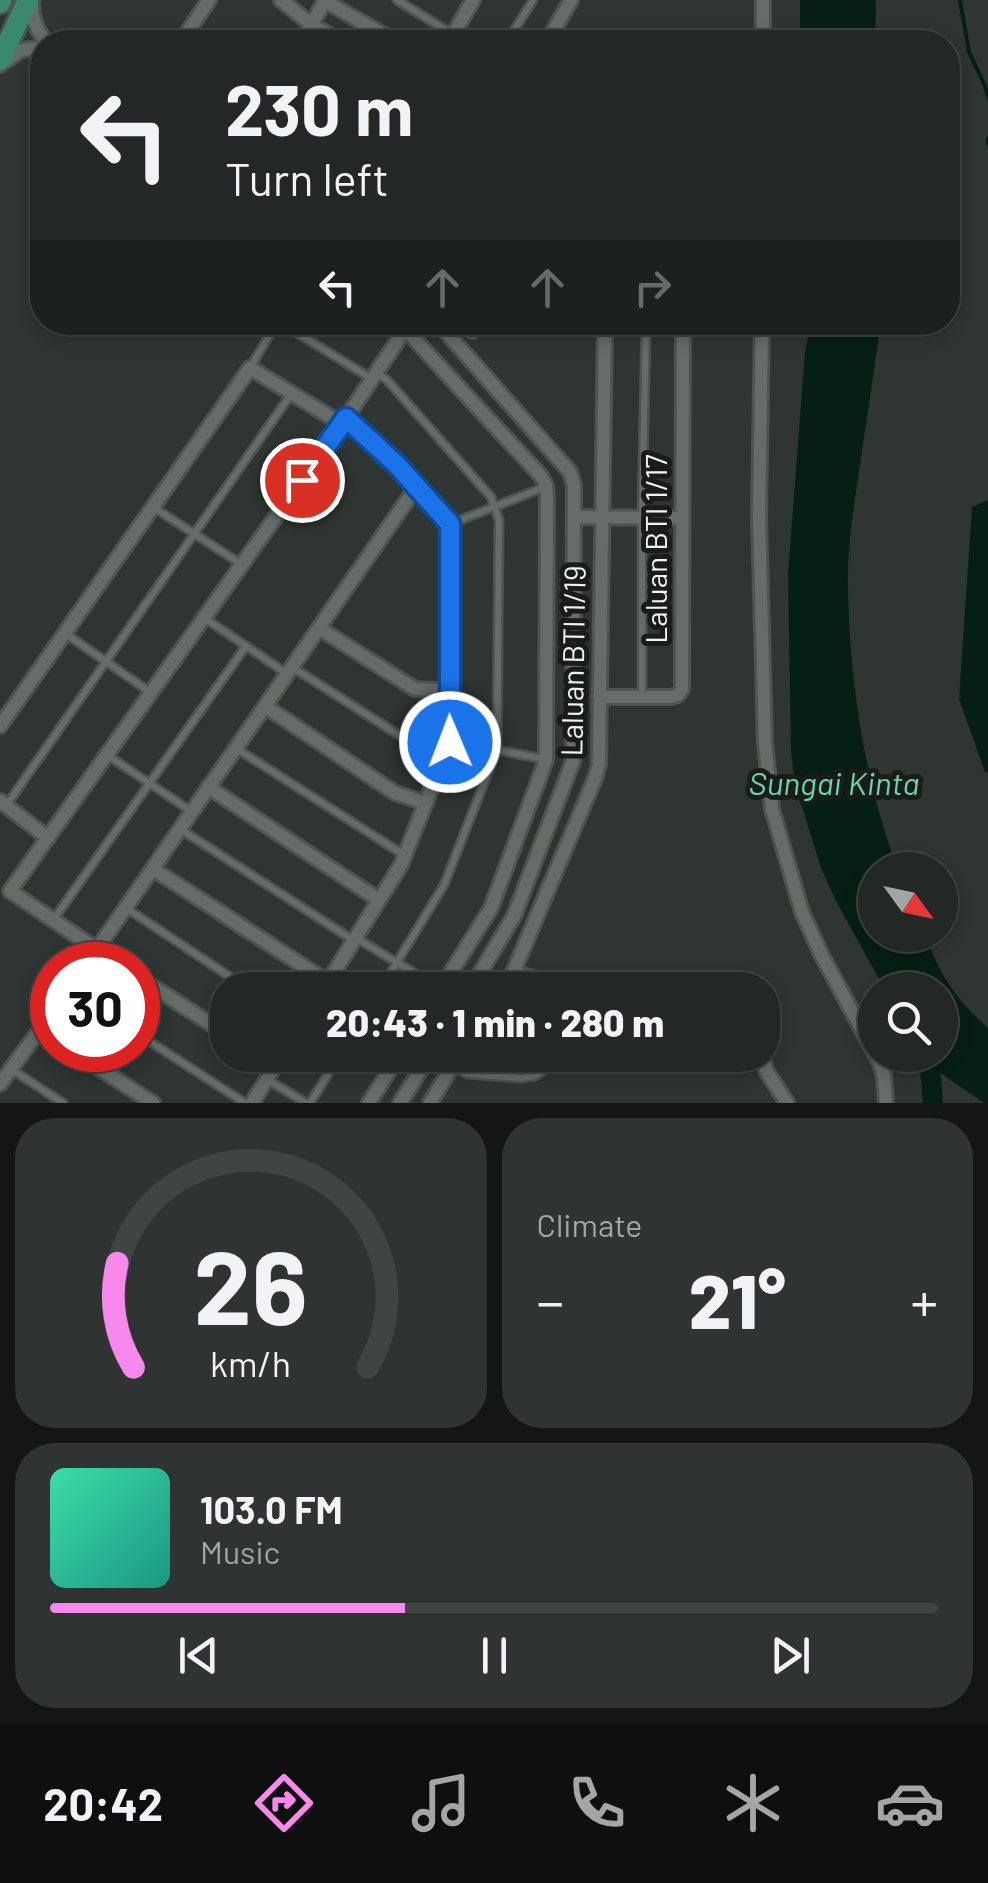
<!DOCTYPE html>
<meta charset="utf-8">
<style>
:root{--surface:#232826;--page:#2f3432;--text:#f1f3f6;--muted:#a3a6a7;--line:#404443;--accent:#f788ec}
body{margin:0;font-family:Barlow,sans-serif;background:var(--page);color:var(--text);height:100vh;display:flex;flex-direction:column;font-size:38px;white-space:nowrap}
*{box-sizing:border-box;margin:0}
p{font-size:32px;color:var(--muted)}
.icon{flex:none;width:55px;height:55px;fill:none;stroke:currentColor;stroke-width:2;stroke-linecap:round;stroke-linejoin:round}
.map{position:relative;height:1103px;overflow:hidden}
.sheet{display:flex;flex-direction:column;gap:15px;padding:15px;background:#131615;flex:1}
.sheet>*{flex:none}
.hud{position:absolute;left:30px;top:30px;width:930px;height:305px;border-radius:40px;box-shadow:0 5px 15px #0003,0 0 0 2px var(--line);background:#232826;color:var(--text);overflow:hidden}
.needle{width:65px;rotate:123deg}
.buttons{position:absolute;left:858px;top:852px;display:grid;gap:20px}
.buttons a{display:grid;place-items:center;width:100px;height:100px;border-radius:50%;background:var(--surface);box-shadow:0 5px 15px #0003,0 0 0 2px var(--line);font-size:50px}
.speed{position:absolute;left:30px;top:942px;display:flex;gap:20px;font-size:50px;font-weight:700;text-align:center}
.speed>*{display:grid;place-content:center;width:130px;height:130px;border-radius:50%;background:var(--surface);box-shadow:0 5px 15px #0003,0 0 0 2px var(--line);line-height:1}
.speed .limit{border:15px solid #d22;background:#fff;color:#111}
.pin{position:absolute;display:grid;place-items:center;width:85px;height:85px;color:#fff;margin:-42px;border:5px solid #fff;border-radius:50%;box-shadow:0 2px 10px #0007}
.me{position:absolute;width:110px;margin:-55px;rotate:359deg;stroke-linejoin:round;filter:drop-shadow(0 0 8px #0008)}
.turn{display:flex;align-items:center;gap:35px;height:210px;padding:0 30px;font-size:45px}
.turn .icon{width:130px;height:130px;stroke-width:2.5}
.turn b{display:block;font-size:70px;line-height:85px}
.lanes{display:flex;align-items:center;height:95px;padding:0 30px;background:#0003;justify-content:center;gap:50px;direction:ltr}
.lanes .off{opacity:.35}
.big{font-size:75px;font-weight:800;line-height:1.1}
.sheet .widget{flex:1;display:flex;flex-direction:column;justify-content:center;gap:15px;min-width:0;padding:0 35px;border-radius:40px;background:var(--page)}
.sheet .dial{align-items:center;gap:0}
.dial svg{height:260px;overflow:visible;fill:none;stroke:var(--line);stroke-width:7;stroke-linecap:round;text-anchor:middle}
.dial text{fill:var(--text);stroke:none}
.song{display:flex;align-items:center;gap:30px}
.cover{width:120px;height:120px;border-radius:15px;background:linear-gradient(135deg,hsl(160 70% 55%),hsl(170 70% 35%))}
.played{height:10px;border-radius:5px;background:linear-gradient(90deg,var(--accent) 40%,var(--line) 40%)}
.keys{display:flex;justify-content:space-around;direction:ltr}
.heat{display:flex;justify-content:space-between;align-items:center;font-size:55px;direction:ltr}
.sheet .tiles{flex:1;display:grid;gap:15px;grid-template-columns:1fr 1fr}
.widget:last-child{grid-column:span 2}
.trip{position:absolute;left:210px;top:972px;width:570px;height:100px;border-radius:40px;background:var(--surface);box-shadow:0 5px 15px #0003,0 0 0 2px var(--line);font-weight:800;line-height:100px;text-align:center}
.menu{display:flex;height:160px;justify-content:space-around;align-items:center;background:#0e100f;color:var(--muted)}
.menu .icon{width:70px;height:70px}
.menu .on{color:var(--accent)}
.menu b{font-size:45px;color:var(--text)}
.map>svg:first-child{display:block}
.water{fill:#061f14}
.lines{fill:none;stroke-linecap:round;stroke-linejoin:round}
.stream{stroke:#061f14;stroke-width:4}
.river{stroke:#061f14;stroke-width:20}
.lane-casing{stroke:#4f5452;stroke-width:11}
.street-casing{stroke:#4f5452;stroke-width:18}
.primary-casing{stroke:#4f5452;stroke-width:25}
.lane{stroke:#666d69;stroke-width:6}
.street{stroke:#666d69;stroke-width:12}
.primary{stroke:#39896d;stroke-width:20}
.route-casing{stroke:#114b97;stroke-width:25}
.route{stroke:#1a73e8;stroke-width:18}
.labels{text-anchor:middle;stroke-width:10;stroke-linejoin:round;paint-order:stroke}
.street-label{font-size:30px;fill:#eef2f0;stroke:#191c1a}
.water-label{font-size:32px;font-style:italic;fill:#69d8a9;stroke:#191c1a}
</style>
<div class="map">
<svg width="988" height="1103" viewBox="0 0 988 1103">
<rect width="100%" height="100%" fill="#2f3532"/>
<!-- water -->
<g class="water">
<polygon points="800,0 876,0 875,42 800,42"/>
<path d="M811,323H881C874,370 867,418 860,465C854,505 847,546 848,586C849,680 865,783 898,870H875V935H925C941,977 955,998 988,1028V1103H984L929,1065L920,1055H940V990H885L836,901L821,868L795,784L791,752L788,575L805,351Z"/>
<polygon points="988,500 988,773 985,772 959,699 972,507"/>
</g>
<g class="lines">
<!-- stream -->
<g class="stream">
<polyline points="960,0 969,52 985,86 988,97"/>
<polyline points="988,139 988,144"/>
</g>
<!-- river -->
<polyline class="river" points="929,1055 933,1103"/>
<defs>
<g id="lane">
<polyline points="397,0 454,35"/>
<polyline points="507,42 533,0"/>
<polyline points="279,322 372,379"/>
<polyline points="250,368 277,322"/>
<polyline points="378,374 387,380 491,497 499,520 497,750 444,885 380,990"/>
<polyline points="153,507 241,564"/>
<polyline points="450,524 545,487"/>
<polyline points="206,619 286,673"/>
<polyline points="66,634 150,692"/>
<polyline points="292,667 441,762"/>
<polyline points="642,696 642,518 646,322"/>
<polyline points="450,741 544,759"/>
<polyline points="237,749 404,855"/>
<polyline points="107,755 191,811"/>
<polyline points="6,806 291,394"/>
<polyline points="180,829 353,940"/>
<polyline points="126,908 250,990"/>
<polyline points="54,919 246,646"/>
<polyline points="356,938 439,988"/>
<polyline points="138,1034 245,1103"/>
<polyline points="434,1055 467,1074 521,1078 535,1076 552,1065 561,1055"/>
<polyline points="11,1069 63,1103"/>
<polyline points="268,1080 306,1103"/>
<polyline points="310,1103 340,1055"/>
</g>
<g id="street">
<path d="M32,0C31,17 36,29 46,42"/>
<polyline points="281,0 312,25 341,42"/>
<polyline points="325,1 396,42"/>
<polyline points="181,42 209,0"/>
<polyline points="302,42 325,0"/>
<polyline points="449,42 473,0"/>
<polyline points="547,42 571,0"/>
<polyline points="763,42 763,0"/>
<polyline points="0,65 21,50 42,48"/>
<polyline points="437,322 570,472 574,485 573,761 514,916 470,990"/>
<polyline points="762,322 759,516 765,744 772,809 802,912 822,956 880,1063 884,1076 886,1103"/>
<polyline points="406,330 541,476 546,486 547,497 546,760 491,908 440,990"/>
<polyline points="472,331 480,322"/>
<polyline points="574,517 682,518"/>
<polyline points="319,628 415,689 450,691"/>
<polyline points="599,697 671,697 678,695 682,689 683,322"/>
<polyline points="265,706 395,793 426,803"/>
<polyline points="0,726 250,368 342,424"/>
<polyline points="208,787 379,900"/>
<polyline points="0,801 48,838"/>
<polyline points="153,869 328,982"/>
<polyline points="86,965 417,486"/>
<polyline points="120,965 10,891 346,418 410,322"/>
<polyline points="138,977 228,1035"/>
<polyline points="323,990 401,865 450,741 450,524 417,486 346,418"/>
<polyline points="504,990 513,973"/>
<polyline points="581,990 513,973 596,776 599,764 605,322"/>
<polyline points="71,1050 153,1103"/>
<polyline points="259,1055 275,1065"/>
<polyline points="761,1055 767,1072 787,1103"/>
<polyline points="0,1084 52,1013"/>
<polyline points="252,1103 282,1055"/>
<polyline points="369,1103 399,1055"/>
<polyline points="400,1103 430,1055"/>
<polyline points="430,1103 459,1055"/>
</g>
<g id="primary">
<polyline points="0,3 1,0"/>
<polyline points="0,60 28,0"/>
</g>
</defs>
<!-- lane casing -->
<use href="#lane" class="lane-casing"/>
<!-- street casing -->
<use href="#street" class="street-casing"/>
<!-- primary casing -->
<use href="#primary" class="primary-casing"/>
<!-- lane -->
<use href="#lane" class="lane"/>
<!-- street -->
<use href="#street" class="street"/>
<!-- primary -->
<use href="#primary" class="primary"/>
</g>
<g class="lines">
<defs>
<polyline id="route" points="302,480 346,418 397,465 450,524 450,742"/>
</defs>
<!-- route casing -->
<use href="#route" class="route-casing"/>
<!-- route -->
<use href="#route" class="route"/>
</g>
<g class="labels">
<!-- street labels -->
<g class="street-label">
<text transform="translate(657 549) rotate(-90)" y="10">Laluan BTI 1/17</text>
<text transform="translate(574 661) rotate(-89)" y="10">Laluan BTI 1/19</text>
</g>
<!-- water labels -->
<g class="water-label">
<text x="834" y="795">Sungai Kinta</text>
</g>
</g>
</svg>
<div class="buttons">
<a><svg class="needle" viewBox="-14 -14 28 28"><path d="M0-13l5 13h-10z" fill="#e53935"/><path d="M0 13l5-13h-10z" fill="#a3a6a7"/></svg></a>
<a><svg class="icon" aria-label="search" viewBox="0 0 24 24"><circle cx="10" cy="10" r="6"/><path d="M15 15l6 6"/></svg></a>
</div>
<div class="speed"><div class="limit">30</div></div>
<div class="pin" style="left:302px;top:480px;background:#d93025"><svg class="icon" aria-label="arrive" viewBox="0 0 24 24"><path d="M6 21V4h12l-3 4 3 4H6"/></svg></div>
<svg class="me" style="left:450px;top:742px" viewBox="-20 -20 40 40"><circle r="17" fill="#1a73e8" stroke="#fff" stroke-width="3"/><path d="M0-11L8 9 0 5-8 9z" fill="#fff"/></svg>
<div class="trip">20:43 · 1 min · 280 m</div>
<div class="hud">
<div class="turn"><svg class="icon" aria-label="left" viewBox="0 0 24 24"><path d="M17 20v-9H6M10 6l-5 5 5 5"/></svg><div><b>230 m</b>Turn left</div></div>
<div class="lanes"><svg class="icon" aria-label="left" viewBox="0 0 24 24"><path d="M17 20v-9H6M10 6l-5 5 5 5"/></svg><svg class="icon off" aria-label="ahead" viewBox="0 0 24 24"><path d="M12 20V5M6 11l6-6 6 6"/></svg><svg class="icon off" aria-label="ahead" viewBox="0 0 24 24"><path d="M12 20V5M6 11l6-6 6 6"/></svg><svg class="icon off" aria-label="right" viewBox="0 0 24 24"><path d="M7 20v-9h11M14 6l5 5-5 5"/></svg></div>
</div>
</div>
<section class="sheet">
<div class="tiles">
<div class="widget dial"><svg viewBox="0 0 100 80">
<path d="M14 69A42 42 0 1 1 86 69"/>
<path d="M14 69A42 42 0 0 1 9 37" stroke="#f788ec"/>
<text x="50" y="56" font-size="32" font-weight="700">26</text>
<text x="50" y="72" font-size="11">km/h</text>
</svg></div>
<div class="widget"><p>Climate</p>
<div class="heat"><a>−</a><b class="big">21°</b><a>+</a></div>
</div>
<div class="widget">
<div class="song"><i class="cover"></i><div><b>103.0 FM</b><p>Music</p></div></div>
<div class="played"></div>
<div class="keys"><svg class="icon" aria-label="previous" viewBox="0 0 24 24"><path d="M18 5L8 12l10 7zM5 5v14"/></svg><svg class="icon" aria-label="pause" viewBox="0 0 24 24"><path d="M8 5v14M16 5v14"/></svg><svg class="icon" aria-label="next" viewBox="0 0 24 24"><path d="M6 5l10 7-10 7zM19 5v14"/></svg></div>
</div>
</div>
</section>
<nav class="menu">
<b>20:42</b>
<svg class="icon on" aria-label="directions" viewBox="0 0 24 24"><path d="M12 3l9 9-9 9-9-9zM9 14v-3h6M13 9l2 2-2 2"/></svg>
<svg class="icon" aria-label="music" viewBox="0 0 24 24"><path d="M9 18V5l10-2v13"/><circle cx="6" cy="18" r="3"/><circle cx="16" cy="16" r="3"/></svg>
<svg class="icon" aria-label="phone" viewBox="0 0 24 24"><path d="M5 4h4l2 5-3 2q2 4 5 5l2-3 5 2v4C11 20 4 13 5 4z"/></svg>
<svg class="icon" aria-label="climate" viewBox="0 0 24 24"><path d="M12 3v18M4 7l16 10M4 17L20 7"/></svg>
<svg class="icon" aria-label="car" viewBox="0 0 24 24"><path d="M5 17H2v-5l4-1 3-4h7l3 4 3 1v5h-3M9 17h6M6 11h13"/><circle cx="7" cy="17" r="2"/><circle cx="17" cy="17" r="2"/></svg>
</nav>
